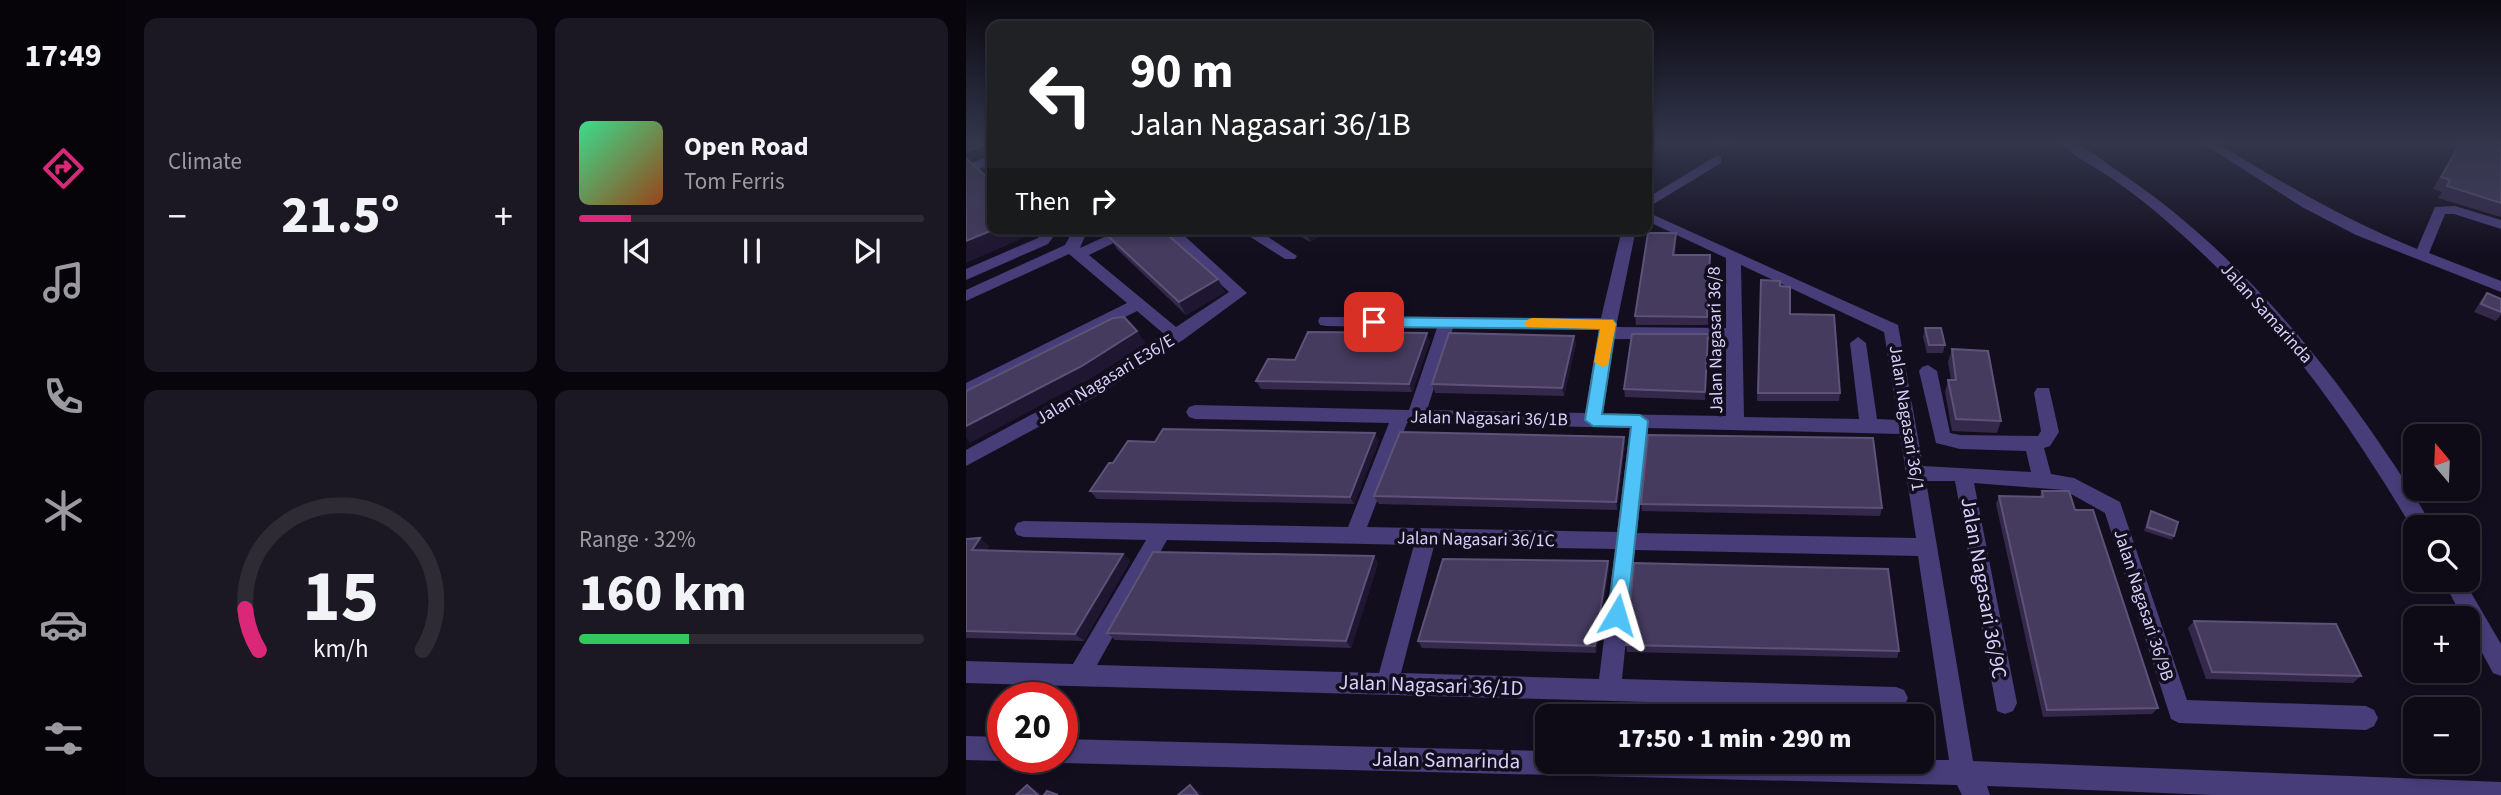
<!DOCTYPE html>
<meta charset="utf-8">
<style>
:root{--surface:#0e0a16;--page:#1c1823;--text:#f1f3f6;--muted:#9b9aa1;--line:#2e2b35;--accent:#db2777}
body{margin:0;font-family:"Source Sans 3",sans-serif;background:var(--page);color:var(--text);height:100vh;display:flex;flex-direction:column;font-size:26px;white-space:nowrap}
*{box-sizing:border-box;margin:0}
p{font-size:23px;color:var(--muted)}
.icon{flex:none;width:38px;height:38px;fill:none;stroke:currentColor;stroke-width:2;stroke-linecap:round;stroke-linejoin:round}
.map{position:relative;flex:1;overflow:hidden}
.sheet{display:flex;flex-direction:column;gap:18px;padding:18px;background:#08060c;width:840px}
.sheet>*{flex:none}
.guide{position:absolute;left:21px;top:21px;width:665px;height:214px;border-radius:14px;box-shadow:0 4px 10px #0003,0 0 0 2px var(--line);background:#202124;color:#fff;overflow:hidden}
.needle{width:46px;rotate:341deg}
.buttons{position:absolute;left:1437px;top:424px;display:grid;gap:14px}
.buttons a{display:grid;place-items:center;width:77px;height:77px;border-radius:14px;background:var(--surface);box-shadow:0 4px 10px #0003,0 0 0 2px var(--line);font-size:35px}
.speed{position:absolute;left:21px;top:682px;display:flex;gap:14px;font-size:35px;font-weight:700;text-align:center}
.speed>*{display:grid;place-content:center;width:91px;height:91px;border-radius:50%;background:var(--surface);box-shadow:0 4px 10px #0003,0 0 0 2px var(--line);line-height:1}
.speed .limit{border:10px solid #d22;background:#fff;color:#111}
.pin{position:absolute;display:grid;place-items:center;width:60px;height:60px;color:#fff;margin:-30px;border-radius:14px;box-shadow:0 4px 10px #0006}
.me{position:absolute;width:77px;margin:-38px;rotate:7deg;stroke-linejoin:round;filter:drop-shadow(0 0 5px #0008)}
.turn{display:flex;align-items:center;gap:24px;height:147px;padding:0 28px;font-size:32px}
.turn .icon{width:91px;height:91px;stroke-width:2.5}
.turn b{display:block;font-size:49px;line-height:60px}
.then{display:flex;align-items:center;height:66px;padding:0 28px;background:#0003;gap:14px;font-size:26px}
.big{font-size:52px;font-weight:800;line-height:1.1}
.sheet .card{flex:1;display:flex;flex-direction:column;justify-content:center;gap:10px;min-width:0;padding:0 24px;border-radius:14px;background:var(--page)}
.sheet .dial{align-items:center;gap:0}
.dial svg{height:182px;overflow:visible;fill:none;stroke:var(--line);stroke-width:7;stroke-linecap:round;text-anchor:middle}
.dial text{fill:var(--text);stroke:none}
.song{display:flex;align-items:center;gap:21px}
.cover{width:84px;height:84px;border-radius:10px;background:linear-gradient(135deg,hsl(150 70% 55%),hsl(20 70% 35%))}
.played{height:7px;border-radius:4px;background:linear-gradient(90deg,var(--accent) 15%,var(--line) 15%)}
.keys{display:flex;justify-content:space-around;direction:ltr}
.heat{display:flex;justify-content:space-between;align-items:center;font-size:38px;direction:ltr}
.charge{height:10px;border-radius:5px;background:linear-gradient(90deg,#34c759 32%,var(--line) 0)}
.sheet .tiles{flex:1;display:grid;gap:18px;grid-template-columns:repeat(2,1fr)}
.trip{position:absolute;left:569px;top:704px;width:399px;height:70px;border-radius:14px;background:var(--surface);box-shadow:0 4px 10px #0003,0 0 0 2px var(--line);font-weight:800;line-height:70px;text-align:center}
main{display:flex;flex:1;min-height:0}
.dock{display:flex;flex-direction:column;width:126px;justify-content:space-around;align-items:center;background:#060409;color:var(--muted)}
.dock .icon{width:49px;height:49px}
.dock .active{color:var(--accent)}
.dock b{font-size:32px;color:var(--text)}
.map>svg:first-child{display:block}
.lines{fill:none;stroke-linecap:round;stroke-linejoin:round}
.minor{fill:#473d79;fill-rule:evenodd}
.wall{fill:#34294b}
.shaded-wall{fill:#1f1631}
.building{fill:#453b5e;stroke:#5d5277;stroke-width:2}
.route{fill:#4fc3f7;stroke:#337fa1;stroke-width:2}
.slow{fill:#f59e0b}
.labels{text-anchor:middle;stroke-width:7;stroke-linejoin:round;paint-order:stroke}
.street-label{font-size:18px;fill:#dad0fb;stroke:#130e1e}
.near-street-label{font-size:21px;fill:#dad0fb;stroke:#130e1e}
</style>
<main>
<nav class="dock">
<b>17:49</b>
<svg class="icon active" aria-label="directions" viewBox="0 0 24 24"><path d="M12 3l9 9-9 9-9-9zM9 14v-3h6M13 9l2 2-2 2"/></svg>
<svg class="icon" aria-label="music" viewBox="0 0 24 24"><path d="M9 18V5l10-2v13"/><circle cx="6" cy="18" r="3"/><circle cx="16" cy="16" r="3"/></svg>
<svg class="icon" aria-label="phone" viewBox="0 0 24 24"><path d="M5 4h4l2 5-3 2q2 4 5 5l2-3 5 2v4C11 20 4 13 5 4z"/></svg>
<svg class="icon" aria-label="climate" viewBox="0 0 24 24"><path d="M12 3v18M4 7l16 10M4 17L20 7"/></svg>
<svg class="icon" aria-label="car" viewBox="0 0 24 24"><path d="M5 17H2v-5l4-1 3-4h7l3 4 3 1v5h-3M9 17h6M6 11h13"/><circle cx="7" cy="17" r="2"/><circle cx="17" cy="17" r="2"/></svg>
<svg class="icon" aria-label="filters" viewBox="0 0 24 24"><path d="M4 7h16M4 17h16"/><circle cx="9" cy="7" r="2"/><circle cx="15" cy="17" r="2"/></svg>
</nav>
<section class="sheet">
<div class="tiles">
<div class="card"><p>Climate</p>
<div class="heat"><a>−</a><b class="big">21.5°</b><a>+</a></div>
</div>
<div class="card">
<div class="song"><i class="cover"></i><div><b>Open Road</b><p>Tom Ferris</p></div></div>
<div class="played"></div>
<div class="keys"><svg class="icon" aria-label="previous" viewBox="0 0 24 24"><path d="M18 5L8 12l10 7zM5 5v14"/></svg><svg class="icon" aria-label="pause" viewBox="0 0 24 24"><path d="M8 5v14M16 5v14"/></svg><svg class="icon" aria-label="next" viewBox="0 0 24 24"><path d="M6 5l10 7-10 7zM19 5v14"/></svg></div>
</div>
<div class="card dial"><svg viewBox="0 0 100 80">
<path d="M14 69A42 42 0 1 1 86 69"/>
<path d="M14 69A42 42 0 0 1 8 51" stroke="#db2777"/>
<text x="50" y="56" font-size="32" font-weight="700">15</text>
<text x="50" y="72" font-size="11">km/h</text>
</svg></div>
<div class="card"><p>Range · 32%</p><b class="big">160 km</b><div class="charge"></div></div>
</div>
</section>
<div class="map">
<svg width="1535" height="795" viewBox="0 0 1535 795">
<rect width="100%" height="100%" fill="#130e1e"/>
<g class="lines">
<!-- minor -->
<g class="minor">
<polygon points="10,142 26,142 26,144 0,153 0,145"/>
<path d="M1094,142C1114,140 1132,158 1149,169C1255,239 1341,337 1412,441C1430,468 1451,497 1466,527H1449V533C1381,419 1306,312 1205,225C1185,207 1163,190 1142,176C1126,165 1106,156 1094,142Z"/>
<path d="M1235,142H1249C1315,182 1379,220 1451,249L1469,207L1489,206L1535,220V229L1488,214H1479L1463,253L1535,281V292L1390,235L1336,207Z"/>
<polygon points="26,155 26,164 0,174 0,165"/>
<polygon points="750,156 755,157 755,163 681,208 681,198"/>
<path d="M681,212L932,325L957,466L1065,472L1060,451L994,449L970,443L953,371L956,367L962,365L971,371L984,433L994,435L1072,436L1075,431L1068,393L1071,388H1083L1093,432L1084,446L1078,448L1085,474L1108,478L1154,502L1221,700L1400,706L1408,710L1412,718L1408,726L1400,730L1213,723L1205,719L1139,513L1098,490L1008,483L1051,703L1047,711L1039,714L1031,711L989,481H960L1007,761L1535,782V795H1247L1021,786L1024,795H996L991,785L96,763L87,758H96V739L581,751V761L983,760L952,556L669,550L656,679L930,687L938,690L942,698L938,706L930,709L0,683V661L107,664L180,540L58,537L51,535L48,529L51,523L58,521L382,527L423,423L229,419L223,417L220,412L223,407L229,405L443,410L471,328L360,326L354,325L352,321L354,317L635,318L656,229H670L650,327L760,328V258L681,221ZM775,265L918,332L932,420L911,419L900,343L892,337L884,343L893,419L778,417ZM487,328L633,329L619,413L461,410ZM648,339L760,340V416L637,414ZM441,423L664,428L651,532L401,527ZM682,428L934,434L950,538L671,533ZM201,540L448,545L413,673L131,665ZM468,546L649,549L633,679L435,673Z"/>
<polygon points="78,229 93,229 82,244 0,280 0,269 72,238"/>
<polygon points="108,229 122,229 114,248 156,229 176,229 123,255 210,327 263,292 195,229 211,229 281,293 217,340 132,395 0,466 0,450 120,385 198,334 171,311 0,397 0,383 161,303 103,254 0,301 0,290 99,245"/>
<polygon points="272,229 290,229 331,256 329,259 319,259"/>
<polygon points="1476,579 1497,579 1535,644 1535,676 1527,673 1502,627 1502,618 1497,618"/>
<polygon points="0,736 37,737 37,758 45,758 37,761 0,760"/>
</g>
</g>
<!-- wall -->
<g class="wall">
<polygon points="745,142 768,142 760,147"/>
<polygon points="1494,142 1535,142 1535,217 1472,198 1476,192 1467,189"/>
<polygon points="141,229 195,229 259,292 220,315 151,249 143,237 147,231 144,232"/>
<polygon points="322,229 366,229 344,242"/>
<polygon points="710,241 709,255 744,263 742,325 670,325 669,316"/>
<polygon points="795,280 814,286 824,314 874,393 873,401 791,401"/>
<polygon points="1521,293 1535,299 1535,315 1530,321 1508,312 1514,302"/>
<polygon points="959,328 979,345 977,353 961,353 957,337"/>
<polygon points="608,336 610,344 598,396 469,393 466,384"/>
<polygon points="464,341 446,392 295,389 290,381 329,360"/>
<polygon points="742,342 739,400 659,397 658,389"/>
<polygon points="986,349 1035,421 1031,433 986,431 979,392 982,380 985,380 982,362"/>
<polygon points="658,437 659,445 651,510 413,504 408,496"/>
<polygon points="413,441 388,504 131,499 124,491 147,463 189,442"/>
<polygon points="1076,491 1109,510 1192,708 1186,714 1077,717 1030,504 1033,496 1073,497"/>
<polygon points="675,504 916,508 914,516 676,511"/>
<polygon points="1185,511 1208,536 1206,540 1178,531 1183,515"/>
<polygon points="0,539 23,546 20,551 157,554 164,561 118,641 0,638"/>
<polygon points="642,561 643,568 630,653 456,648 452,641"/>
<polygon points="412,563 385,648 149,640 141,633"/>
<polygon points="1228,621 1395,676 1387,683 1240,679 1222,628"/>
<polygon points="660,645 933,651 931,658 661,652"/>
</g>
<!-- shaded-wall -->
<g class="shaded-wall">
<polygon points="760,142 768,142 760,147"/>
<polygon points="29,229 71,229 73,231 0,263 0,241"/>
<polygon points="348,229 366,229 344,242 341,234"/>
<polygon points="710,233 710,241 708,263 707,255"/>
<polygon points="252,279 259,292 220,315 213,302"/>
<polygon points="171,331 180,343 126,378 4,443 0,438 0,426"/>
<polygon points="461,333 464,341 446,392 443,384"/>
<polygon points="608,336 610,344 598,396 596,388"/>
<polygon points="409,433 413,441 388,504 384,497"/>
<polygon points="658,437 659,445 651,510 650,502"/>
<polygon points="14,538 23,546 15,558 6,550"/>
<polygon points="157,554 164,561 118,641 109,634"/>
<polygon points="408,556 412,563 385,648 380,641"/>
<polygon points="642,561 643,568 630,653 629,646"/>
<polygon points="61,785 76,794 77,795 72,795"/>
<polygon points="224,785 236,793 237,795 232,795"/>
</g>
<!-- building -->
<g class="building">
<polygon points="1495,142 1535,142 1535,203 1481,186 1484,180 1475,177"/>
<polygon points="0,158 26,182 26,229 29,229 0,241"/>
<polygon points="149,229 195,229 252,279 213,302 143,237 147,230"/>
<polygon points="332,229 348,229 341,234"/>
<polygon points="682,233 710,233 707,255 744,255 741,317 669,316"/>
<polygon points="795,280 814,281 814,286 824,287 824,314 868,315 874,393 792,393"/>
<polygon points="1521,293 1535,299 1535,312 1515,304"/>
<polygon points="158,317 171,331 116,366 0,426 0,391 147,318"/>
<polygon points="959,328 975,328 979,345 963,345"/>
<polygon points="342,332 461,333 443,384 290,381 302,359 329,360"/>
<polygon points="483,333 608,336 596,388 466,384"/>
<polygon points="666,334 742,334 739,392 658,389"/>
<polygon points="986,349 1022,351 1035,421 990,419 982,380 990,380"/>
<polygon points="197,429 409,433 384,497 124,491 143,463 147,463 162,441 189,442"/>
<polygon points="434,432 658,437 650,502 408,496"/>
<polygon points="682,435 907,438 916,508 675,504"/>
<polygon points="1076,491 1103,491 1109,510 1127,510 1192,708 1081,710 1033,496 1077,497"/>
<polygon points="1185,511 1212,522 1208,536 1181,527"/>
<polygon points="14,538 6,550 157,554 109,634 0,631 0,539"/>
<polygon points="187,552 408,556 380,641 141,633"/>
<polygon points="477,559 642,561 629,646 452,641"/>
<polygon points="668,563 922,569 933,651 660,645"/>
<polygon points="1228,621 1370,624 1395,676 1246,672"/>
<polygon points="61,785 72,795 50,795"/>
<polygon points="224,785 232,795 212,795"/>
<polygon points="81,791 92,795 78,795"/>
</g>
<!-- sky -->
<linearGradient id="sky" x2="0" y2="1"><stop stop-color="#0a0810"/><stop offset="0.56" stop-color="#33364c"/><stop offset="1" stop-color="#33364c" stop-opacity="0"/></linearGradient>
<rect width="1535" height="253" fill="url(#sky)"/>
<!-- route -->
<polygon class="route" points="408,317 647,320 650,324 636,414 674,415 682,421 661,615 658,622 651,624 644,622 642,615 665,427 627,426 619,420 634,329 408,327 401,322"/>
<!-- slow -->
<polygon class="slow" points="566,318 647,320 650,324 642,365 636,367 628,362 634,329 561,327 558,323 561,320"/>
<g class="labels">
<!-- street labels -->
<g class="street-label">
<text transform="translate(1301 313) rotate(48)" y="6">Jalan Samarinda</text>
<text transform="translate(749 340) rotate(-91)" y="6">Jalan Nagasari 36/8</text>
<text transform="translate(139 379) rotate(-31)" y="6">Jalan Nagasari E36/E</text>
<text transform="translate(523 418) rotate(1)" y="6">Jalan Nagasari 36/1B</text>
<text transform="translate(941 418) rotate(81)" y="6">Jalan Nagasari 36/1</text>
<text transform="translate(510 539) rotate(1)" y="6">Jalan Nagasari 36/1C</text>
<text transform="translate(1178 605) rotate(72)" y="6">Jalan Nagasari 36/9B</text>
</g>
<!-- near-street labels -->
<g class="near-street-label">
<text transform="translate(1018 588) rotate(80)" y="7">Jalan Nagasari 36/9C</text>
<text transform="translate(465 685) rotate(2)" y="7">Jalan Nagasari 36/1D</text>
<text transform="translate(480 760) rotate(1)" y="7">Jalan Samarinda</text>
</g>
</g>
</svg>
<div class="buttons">
<a><svg class="needle" viewBox="-14 -14 28 28"><path d="M0-13l5 13h-10z" fill="#e53935"/><path d="M0 13l5-13h-10z" fill="#9b9aa1"/></svg></a>
<a><svg class="icon" aria-label="search" viewBox="0 0 24 24"><circle cx="10" cy="10" r="6"/><path d="M15 15l6 6"/></svg></a>
<a>+</a>
<a>−</a>
</div>
<div class="speed"><div class="limit">20</div></div>
<div class="pin" style="left:408px;top:322px;background:#d93025"><svg class="icon" aria-label="arrive" viewBox="0 0 24 24"><path d="M6 21V4h12l-3 4 3 4H6"/></svg></div>
<svg class="me" style="left:651px;top:615px" viewBox="-20 -20 40 40"><path d="M0-17L14 15 0 8-14 15z" fill="#4fc3f7" stroke="#fff" stroke-width="4"/></svg>
<div class="trip">17:50 · 1 min · 290 m</div>
<div class="guide">
<div class="turn"><svg class="icon" aria-label="left" viewBox="0 0 24 24"><path d="M17 20v-9H6M10 6l-5 5 5 5"/></svg><div><b>90 m</b>Jalan Nagasari 36/1B</div></div>
<div class="then">Then<svg class="icon" aria-label="right" viewBox="0 0 24 24"><path d="M7 20v-9h11M14 6l5 5-5 5"/></svg></div>
</div>
</div>
</main>
